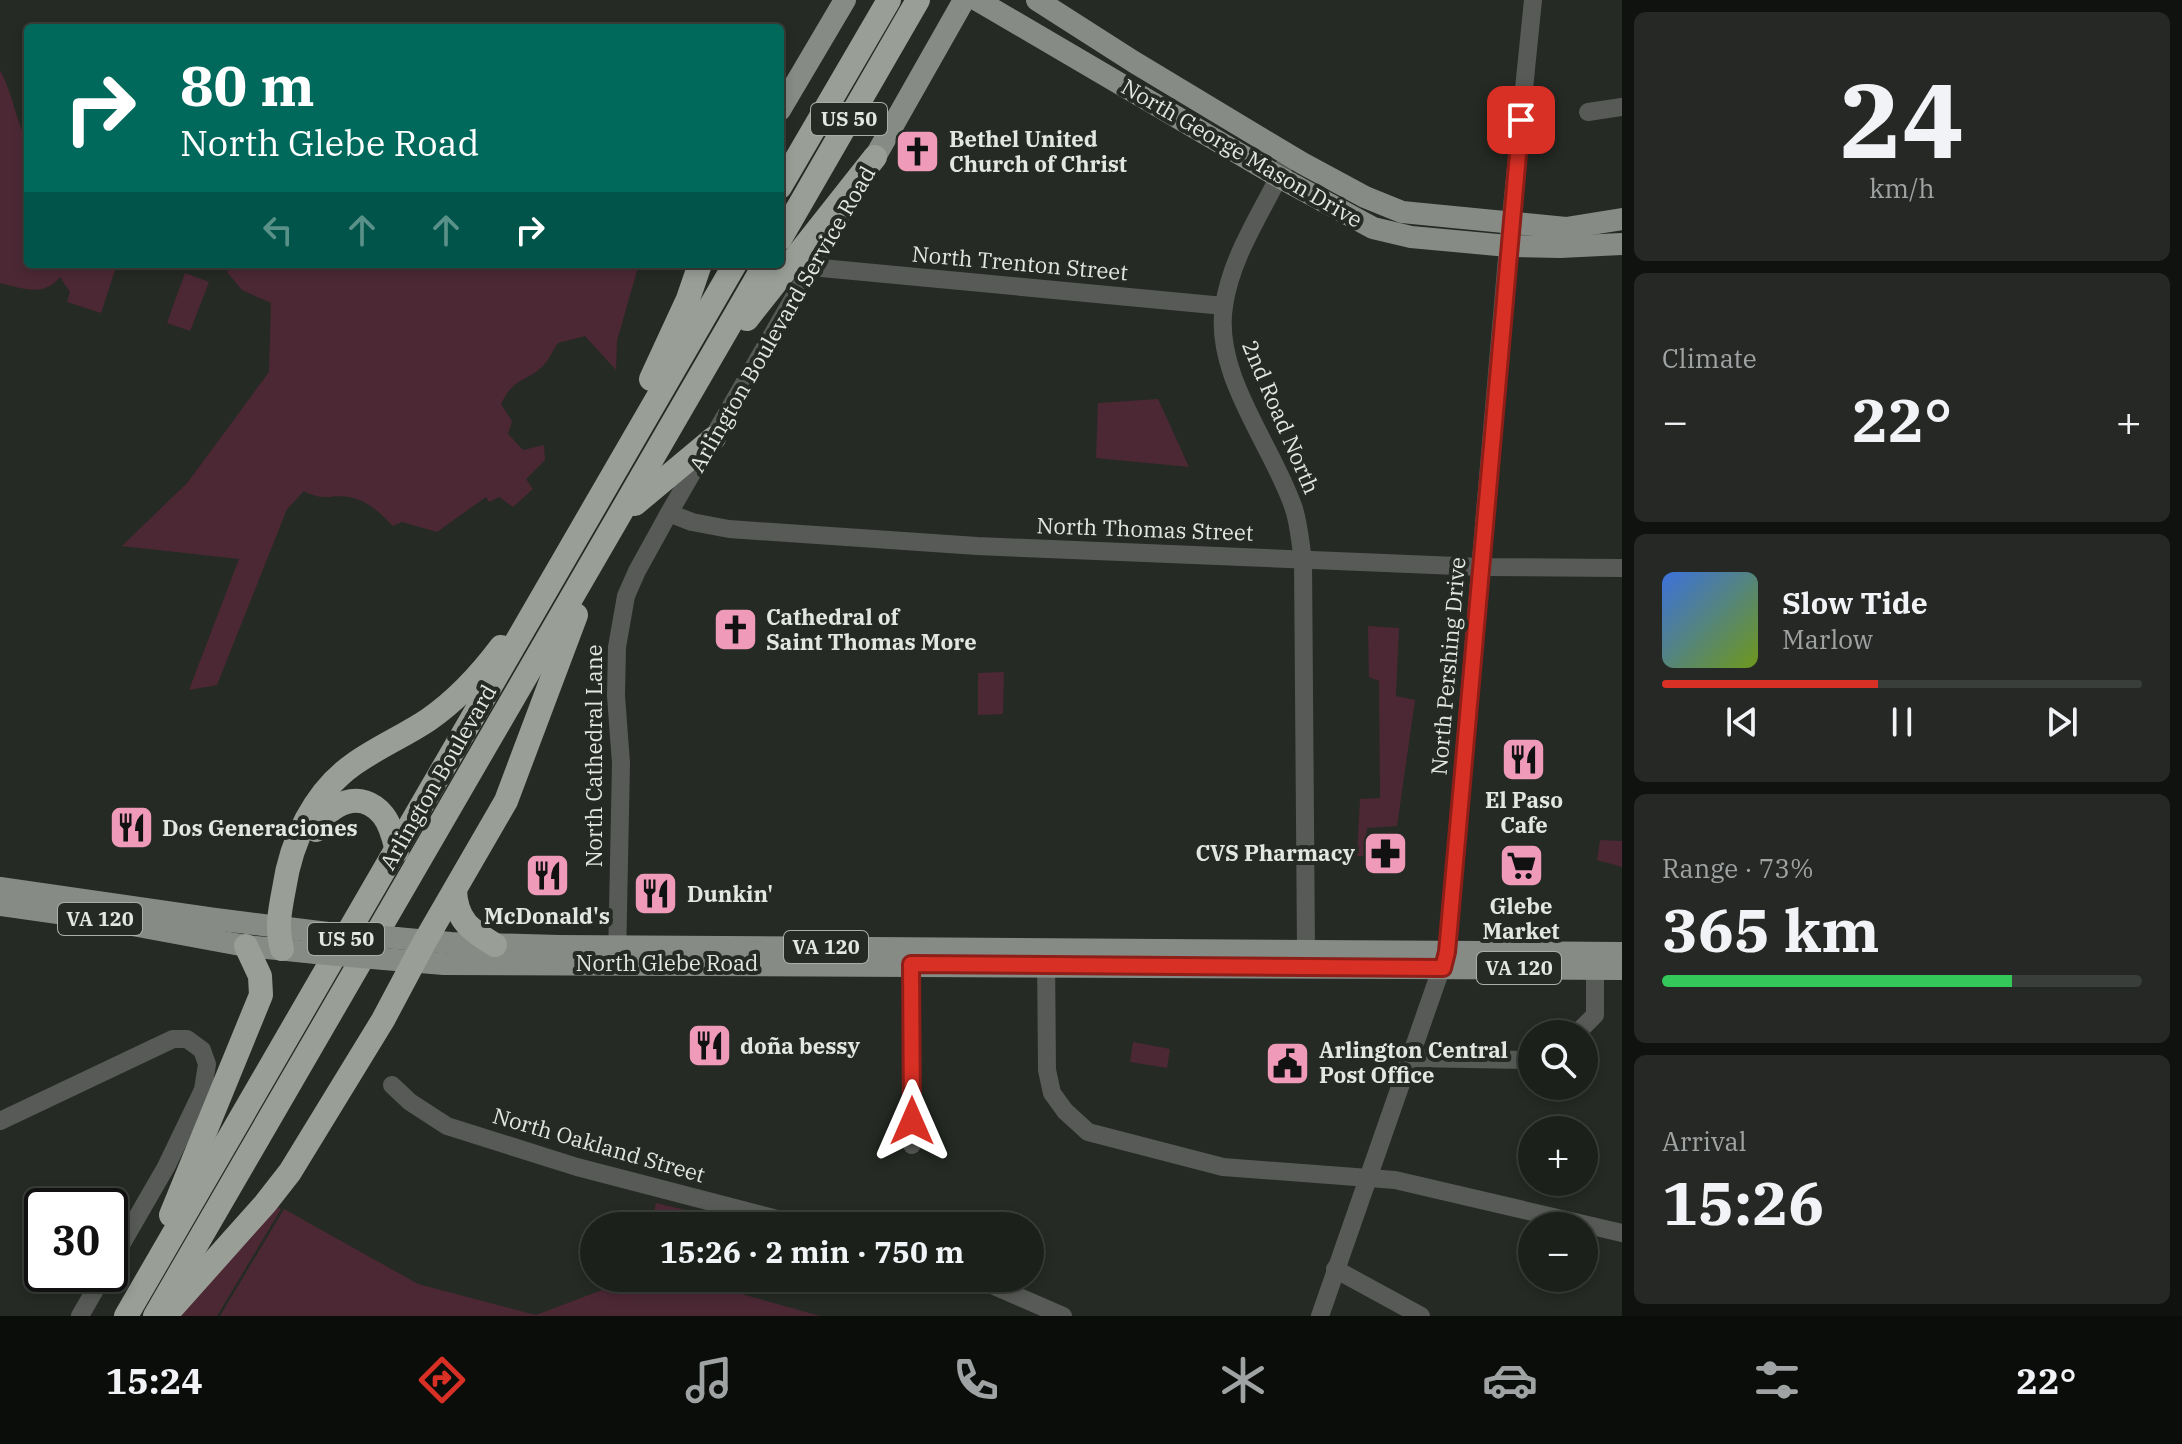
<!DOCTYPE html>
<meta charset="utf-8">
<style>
:root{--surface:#1c201b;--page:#252824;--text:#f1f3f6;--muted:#a0a3a3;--line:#3a3e3a;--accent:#d93025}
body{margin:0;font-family:"IBM Plex Serif",serif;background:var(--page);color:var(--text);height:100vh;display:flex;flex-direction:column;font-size:30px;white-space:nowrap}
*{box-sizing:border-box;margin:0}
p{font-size:26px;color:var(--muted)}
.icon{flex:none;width:44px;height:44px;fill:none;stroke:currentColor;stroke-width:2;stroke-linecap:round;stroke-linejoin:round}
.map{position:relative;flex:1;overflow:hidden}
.panel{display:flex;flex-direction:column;gap:12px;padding:12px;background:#0f120f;width:560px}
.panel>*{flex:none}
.hud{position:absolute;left:24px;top:24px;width:760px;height:244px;border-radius:8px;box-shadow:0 4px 12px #0003,0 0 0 2px var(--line);background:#00695c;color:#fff;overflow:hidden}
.fabs{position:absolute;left:1518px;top:1020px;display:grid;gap:16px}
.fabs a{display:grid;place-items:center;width:80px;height:80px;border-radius:50%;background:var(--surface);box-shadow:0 4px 12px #0003,0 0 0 2px var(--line);font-size:40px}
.speed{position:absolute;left:24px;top:1188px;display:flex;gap:16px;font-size:40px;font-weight:700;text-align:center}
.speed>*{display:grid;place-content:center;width:104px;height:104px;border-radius:50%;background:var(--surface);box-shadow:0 4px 12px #0003,0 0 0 2px var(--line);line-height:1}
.speed .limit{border:4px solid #111;border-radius:12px;background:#fff;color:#111}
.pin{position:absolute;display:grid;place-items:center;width:68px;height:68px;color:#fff;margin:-34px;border-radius:16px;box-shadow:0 4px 12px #0006}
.me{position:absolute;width:88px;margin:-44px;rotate:0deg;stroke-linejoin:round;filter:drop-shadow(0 0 6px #0008)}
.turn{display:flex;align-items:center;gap:28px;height:168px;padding:0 24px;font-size:36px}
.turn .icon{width:104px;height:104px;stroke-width:2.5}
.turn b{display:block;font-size:56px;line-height:68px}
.lanes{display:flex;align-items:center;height:76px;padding:0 24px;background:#0003;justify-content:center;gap:40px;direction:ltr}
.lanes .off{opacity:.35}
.big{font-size:60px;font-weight:800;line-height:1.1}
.panel .widget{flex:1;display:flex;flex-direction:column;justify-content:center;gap:12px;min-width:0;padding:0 28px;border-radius:12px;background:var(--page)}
.panel .dial{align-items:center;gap:0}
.dial b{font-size:104px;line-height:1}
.song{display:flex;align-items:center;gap:24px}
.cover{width:96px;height:96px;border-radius:12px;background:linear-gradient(135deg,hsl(220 70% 55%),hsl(80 70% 35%))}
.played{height:8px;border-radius:4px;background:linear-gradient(90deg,var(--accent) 45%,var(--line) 45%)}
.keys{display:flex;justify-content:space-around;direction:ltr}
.heat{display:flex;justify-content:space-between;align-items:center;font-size:44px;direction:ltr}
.charge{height:12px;border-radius:6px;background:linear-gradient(90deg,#34c759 73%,var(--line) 0)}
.trip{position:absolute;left:580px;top:1212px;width:464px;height:80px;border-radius:40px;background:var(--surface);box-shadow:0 4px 12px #0003,0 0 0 2px var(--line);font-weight:800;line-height:80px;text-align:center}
.menu{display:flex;height:128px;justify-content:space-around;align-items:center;background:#0b0d0b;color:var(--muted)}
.menu .icon{width:56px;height:56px}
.menu .on{color:var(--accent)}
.menu b{font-size:36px;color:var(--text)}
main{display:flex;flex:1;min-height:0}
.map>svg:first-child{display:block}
.green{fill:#4c2835}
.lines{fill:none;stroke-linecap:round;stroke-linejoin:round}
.minor{stroke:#585a57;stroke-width:18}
.major{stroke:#878b85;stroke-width:22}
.highway{stroke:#999f97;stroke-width:24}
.major-bridge{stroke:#878b85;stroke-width:22}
.route-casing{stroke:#8d1f18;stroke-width:20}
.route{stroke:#d93025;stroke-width:14}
.labels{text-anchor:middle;stroke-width:8;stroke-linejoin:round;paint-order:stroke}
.shield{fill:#252a24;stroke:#aaaea9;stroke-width:2}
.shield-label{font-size:20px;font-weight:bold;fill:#e3e6e2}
.poi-label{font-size:22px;font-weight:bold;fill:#e3e6e2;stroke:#252a24;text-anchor:start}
.street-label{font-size:22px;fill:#e3e6e2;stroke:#252a24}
</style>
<main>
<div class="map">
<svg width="1622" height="1316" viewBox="0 0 1622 1316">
<rect width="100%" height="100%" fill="#252a24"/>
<!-- green -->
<g class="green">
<path d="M0,70C13,94 16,121 28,145V264H117L101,313L67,302L70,292L60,277C44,298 21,288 0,283Z"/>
<path d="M234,264H638V267L617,341L616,370L585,336L558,343C553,350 549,359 544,365C528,382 514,376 501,404L512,421L508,434L523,450L544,445L545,460L526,479L533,489L513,507L499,497L489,502L486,497L437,532L402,522L393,526C380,513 369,501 349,497C329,494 325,502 304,491L287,509L217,685L189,690L239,559L122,546L188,482L269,372L271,303L242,290L227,272Z"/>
<polygon points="185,273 209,282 190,331 167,323"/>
<polygon points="1158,399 1189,467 1096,458 1098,403"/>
<polygon points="1368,626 1399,628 1396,696 1415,700 1397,826 1367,828 1364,856 1357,856 1360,799 1380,798 1379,681 1369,677"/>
<polygon points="1004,672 1003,714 978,715 978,673"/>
<polygon points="1600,840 1622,841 1622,867 1597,860"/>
<polygon points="1133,1042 1170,1049 1167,1068 1130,1062"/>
<polygon points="271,1202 281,1209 217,1316 175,1316"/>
<polygon points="656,1203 694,1212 690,1226 650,1226"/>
<polygon points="284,1209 418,1284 536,1315 634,1278 685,1278 820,1316 220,1316"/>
</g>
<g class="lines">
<!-- minor -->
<g class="minor">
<polyline points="1588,112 1622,107"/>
<path d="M1284,166C1263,211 1231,256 1224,306C1213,374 1271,443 1293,506C1299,522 1300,542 1303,560L1306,951"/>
<polyline points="811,267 1224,306"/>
<polyline points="669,513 692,522 729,529 977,546 1481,567 1622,568"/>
<polyline points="911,952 912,1145"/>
<polyline points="1046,954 1047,1070 1052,1093 1065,1111 1088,1132 1223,1167 1395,1180 1622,1233"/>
<polyline points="617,960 621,763 616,696 617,647 626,596 637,571 669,513 845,209"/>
<polyline points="1576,1034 1595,1015 1595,969"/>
<polyline points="1410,1058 1532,1060"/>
<polyline points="392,1085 410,1102 447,1126 577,1167 804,1226"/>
<polyline points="0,1121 173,1039 187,1039 202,1050 207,1064 203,1090 166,1167 110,1264"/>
<polyline points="1335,1269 1421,1316"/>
<polyline points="976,1278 1063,1316"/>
<polyline points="80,1316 104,1274"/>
<polyline points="1320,1316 1447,952 1508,246 1533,0"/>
</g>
<!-- major -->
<g class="major">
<polyline points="977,0 1279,177 1373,228 1411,237 1508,246 1560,247 1622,244"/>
<polyline points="1037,0 1134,62 1302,163 1365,197 1402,212 1566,228 1622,219"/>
<polyline points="780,110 845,0"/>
<polyline points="875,157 964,0"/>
<polyline points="0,888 215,919 328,933"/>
<polyline points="0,905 100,919 246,946 316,953"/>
<polyline points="396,938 451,943 559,946 1622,953"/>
<polyline points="384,959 444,964 1622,969"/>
</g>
<!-- highway -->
<g class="highway">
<polyline points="780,187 889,0"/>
<polyline points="780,239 918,0"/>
<polyline points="747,319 875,157"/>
<polyline points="651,379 688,299 700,264"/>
<polyline points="635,504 714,438"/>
<path d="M316,830C329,803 361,788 383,815C391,825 394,839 397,851"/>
<path d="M455,890C456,921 471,930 495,945"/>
<path d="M282,949C276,928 280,910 284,889C291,841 314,792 354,764C378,747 404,736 428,720C457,700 480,675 501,647"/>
<polyline points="171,1215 261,995 260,976 246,946"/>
<polyline points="173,1307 265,1204 290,1172 383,1020 425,941 506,801 576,615"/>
<polyline points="126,1316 735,264"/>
<polyline points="155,1316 765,264"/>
</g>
<!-- major-bridge -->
<g class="major-bridge">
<polyline points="328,933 396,938"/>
<polyline points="316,953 384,959"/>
</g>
</g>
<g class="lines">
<defs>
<polyline id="route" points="912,1121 911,964 1443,968 1447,952 1521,120"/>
</defs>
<!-- route casing -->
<use href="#route" class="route-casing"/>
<!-- route -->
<use href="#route" class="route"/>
</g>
<!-- icons -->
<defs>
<symbol id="church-square" viewBox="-11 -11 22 22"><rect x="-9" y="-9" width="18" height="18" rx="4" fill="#ef9ab8" stroke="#252a24"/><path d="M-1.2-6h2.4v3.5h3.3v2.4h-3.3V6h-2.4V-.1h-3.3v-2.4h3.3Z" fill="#111"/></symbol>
<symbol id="restaurant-square" viewBox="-11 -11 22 22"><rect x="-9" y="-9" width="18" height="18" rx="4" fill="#ef9ab8" stroke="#252a24"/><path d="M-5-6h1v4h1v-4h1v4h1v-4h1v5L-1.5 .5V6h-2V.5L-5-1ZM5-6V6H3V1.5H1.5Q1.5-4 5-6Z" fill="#111"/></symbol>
<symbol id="pharmacy-square" viewBox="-11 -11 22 22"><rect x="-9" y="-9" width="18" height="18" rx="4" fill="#ef9ab8" stroke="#252a24"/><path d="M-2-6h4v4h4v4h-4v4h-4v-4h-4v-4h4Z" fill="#111"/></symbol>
<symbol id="supermarket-square" viewBox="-11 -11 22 22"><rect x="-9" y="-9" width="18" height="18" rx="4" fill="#ef9ab8" stroke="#252a24"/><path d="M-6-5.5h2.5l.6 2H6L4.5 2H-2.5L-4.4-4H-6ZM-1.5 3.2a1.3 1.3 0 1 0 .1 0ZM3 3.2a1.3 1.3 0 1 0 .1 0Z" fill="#111"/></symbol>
<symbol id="civic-square" viewBox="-11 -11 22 22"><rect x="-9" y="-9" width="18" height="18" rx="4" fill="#ef9ab8" stroke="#252a24"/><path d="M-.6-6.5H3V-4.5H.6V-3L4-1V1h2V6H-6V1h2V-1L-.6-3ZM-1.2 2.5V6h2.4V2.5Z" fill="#111"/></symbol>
</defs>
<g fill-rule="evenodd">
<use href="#church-square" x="892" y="126" width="51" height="51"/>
<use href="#church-square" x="710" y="604" width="51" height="51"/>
<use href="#restaurant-square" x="1498" y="734" width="51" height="51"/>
<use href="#restaurant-square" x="106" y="802" width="51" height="51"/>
<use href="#pharmacy-square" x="1360" y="828" width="51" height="51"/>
<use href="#supermarket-square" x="1496" y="840" width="51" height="51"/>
<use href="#restaurant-square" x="522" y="850" width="51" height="51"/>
<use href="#restaurant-square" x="630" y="868" width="51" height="51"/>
<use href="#restaurant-square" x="684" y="1020" width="51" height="51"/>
<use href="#civic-square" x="1262" y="1038" width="51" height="51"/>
</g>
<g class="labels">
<!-- shield labels -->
<g class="shield">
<rect x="811" y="103" width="76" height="32" rx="6"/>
<rect x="58" y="903" width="84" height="32" rx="6"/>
<rect x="308" y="923" width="76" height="32" rx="6"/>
<rect x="784" y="931" width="84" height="32" rx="6"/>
<rect x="1477" y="952" width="84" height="32" rx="6"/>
</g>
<g class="shield-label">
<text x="849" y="126">US 50</text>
<text x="100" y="926">VA 120</text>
<text x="346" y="946">US 50</text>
<text x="826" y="954">VA 120</text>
<text x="1519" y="975">VA 120</text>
</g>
<!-- poi labels -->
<g class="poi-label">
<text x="949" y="147">Bethel United<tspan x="949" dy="25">Church of Christ</tspan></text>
<text x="766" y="625">Cathedral of<tspan x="766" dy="25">Saint Thomas More</tspan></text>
<text x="1524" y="808" text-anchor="middle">El Paso<tspan x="1524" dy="25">Cafe</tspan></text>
<text x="162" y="836">Dos Generaciones</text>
<text x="1355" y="861" text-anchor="end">CVS Pharmacy</text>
<text x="687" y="902">Dunkin'</text>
<text x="1521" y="914" text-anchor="middle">Glebe<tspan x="1521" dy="25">Market</tspan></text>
<text x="547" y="924" text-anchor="middle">McDonald's</text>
<text x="740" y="1054">doña bessy</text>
<text x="1319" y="1058">Arlington Central<tspan x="1319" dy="25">Post Office</tspan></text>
</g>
<!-- street labels -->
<g class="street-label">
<text transform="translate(1242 153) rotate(30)" y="8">North George Mason Drive</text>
<text transform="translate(1020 263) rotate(5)" y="8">North Trenton Street</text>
<text transform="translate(782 319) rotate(-60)" y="8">Arlington Boulevard Service Road</text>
<text transform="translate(1281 417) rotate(67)" y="8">2nd Road North</text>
<text transform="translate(1145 529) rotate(2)" y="8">North Thomas Street</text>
<text transform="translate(1448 666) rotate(-85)" y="8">North Pershing Drive</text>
<text transform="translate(594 756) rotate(-90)" y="8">North Cathedral Lane</text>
<text transform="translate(438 777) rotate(-60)" y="8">Arlington Boulevard</text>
<text x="667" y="971">North Glebe Road</text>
<text transform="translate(599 1145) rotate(16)" y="8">North Oakland Street</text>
</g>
</g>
</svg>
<div class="fabs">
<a><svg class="icon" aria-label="search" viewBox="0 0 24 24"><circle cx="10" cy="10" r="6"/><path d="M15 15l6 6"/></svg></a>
<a>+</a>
<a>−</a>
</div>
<div class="speed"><div class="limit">30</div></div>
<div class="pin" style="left:1521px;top:120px;background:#d93025"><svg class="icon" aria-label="arrive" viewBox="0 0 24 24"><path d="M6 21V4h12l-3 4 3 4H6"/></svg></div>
<svg class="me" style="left:912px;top:1121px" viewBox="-20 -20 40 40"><path d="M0-17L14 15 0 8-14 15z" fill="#d93025" stroke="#fff" stroke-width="4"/></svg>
<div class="trip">15:26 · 2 min · 750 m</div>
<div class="hud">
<div class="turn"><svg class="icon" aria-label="right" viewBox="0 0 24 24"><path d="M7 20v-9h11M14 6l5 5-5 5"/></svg><div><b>80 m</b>North Glebe Road</div></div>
<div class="lanes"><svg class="icon off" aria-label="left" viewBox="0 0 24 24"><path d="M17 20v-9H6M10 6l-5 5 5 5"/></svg><svg class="icon off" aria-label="ahead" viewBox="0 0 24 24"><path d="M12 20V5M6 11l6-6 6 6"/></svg><svg class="icon off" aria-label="ahead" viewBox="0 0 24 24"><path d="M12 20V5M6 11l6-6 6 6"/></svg><svg class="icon" aria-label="right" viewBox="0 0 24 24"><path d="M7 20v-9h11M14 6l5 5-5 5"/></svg></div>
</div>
</div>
<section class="panel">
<div class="widget dial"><b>24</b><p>km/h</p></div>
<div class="widget"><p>Climate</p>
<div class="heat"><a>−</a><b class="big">22°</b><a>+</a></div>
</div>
<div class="widget">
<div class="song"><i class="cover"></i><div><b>Slow Tide</b><p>Marlow</p></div></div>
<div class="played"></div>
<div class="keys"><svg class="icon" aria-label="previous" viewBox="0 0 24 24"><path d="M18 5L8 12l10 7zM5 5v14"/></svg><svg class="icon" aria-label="pause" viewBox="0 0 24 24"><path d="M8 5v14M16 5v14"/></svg><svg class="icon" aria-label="next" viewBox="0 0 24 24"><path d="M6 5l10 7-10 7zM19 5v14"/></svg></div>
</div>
<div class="widget"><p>Range · 73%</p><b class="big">365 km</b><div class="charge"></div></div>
<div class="widget"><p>Arrival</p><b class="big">15:26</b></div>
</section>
</main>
<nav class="menu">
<b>15:24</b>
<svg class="icon on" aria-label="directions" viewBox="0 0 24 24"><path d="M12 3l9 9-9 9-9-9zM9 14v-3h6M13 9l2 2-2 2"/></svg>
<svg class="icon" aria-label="music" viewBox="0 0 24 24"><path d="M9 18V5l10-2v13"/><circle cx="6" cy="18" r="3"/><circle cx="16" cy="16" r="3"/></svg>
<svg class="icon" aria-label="phone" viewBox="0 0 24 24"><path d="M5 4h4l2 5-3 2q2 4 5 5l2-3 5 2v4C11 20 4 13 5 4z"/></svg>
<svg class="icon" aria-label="climate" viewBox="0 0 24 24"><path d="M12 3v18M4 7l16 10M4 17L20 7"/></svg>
<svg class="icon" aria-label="car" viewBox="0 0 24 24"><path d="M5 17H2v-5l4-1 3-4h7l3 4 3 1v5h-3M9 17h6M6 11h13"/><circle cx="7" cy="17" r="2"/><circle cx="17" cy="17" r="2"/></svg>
<svg class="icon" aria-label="filters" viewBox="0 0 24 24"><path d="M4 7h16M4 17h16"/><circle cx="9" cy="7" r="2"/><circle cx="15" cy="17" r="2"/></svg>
<b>22°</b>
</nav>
